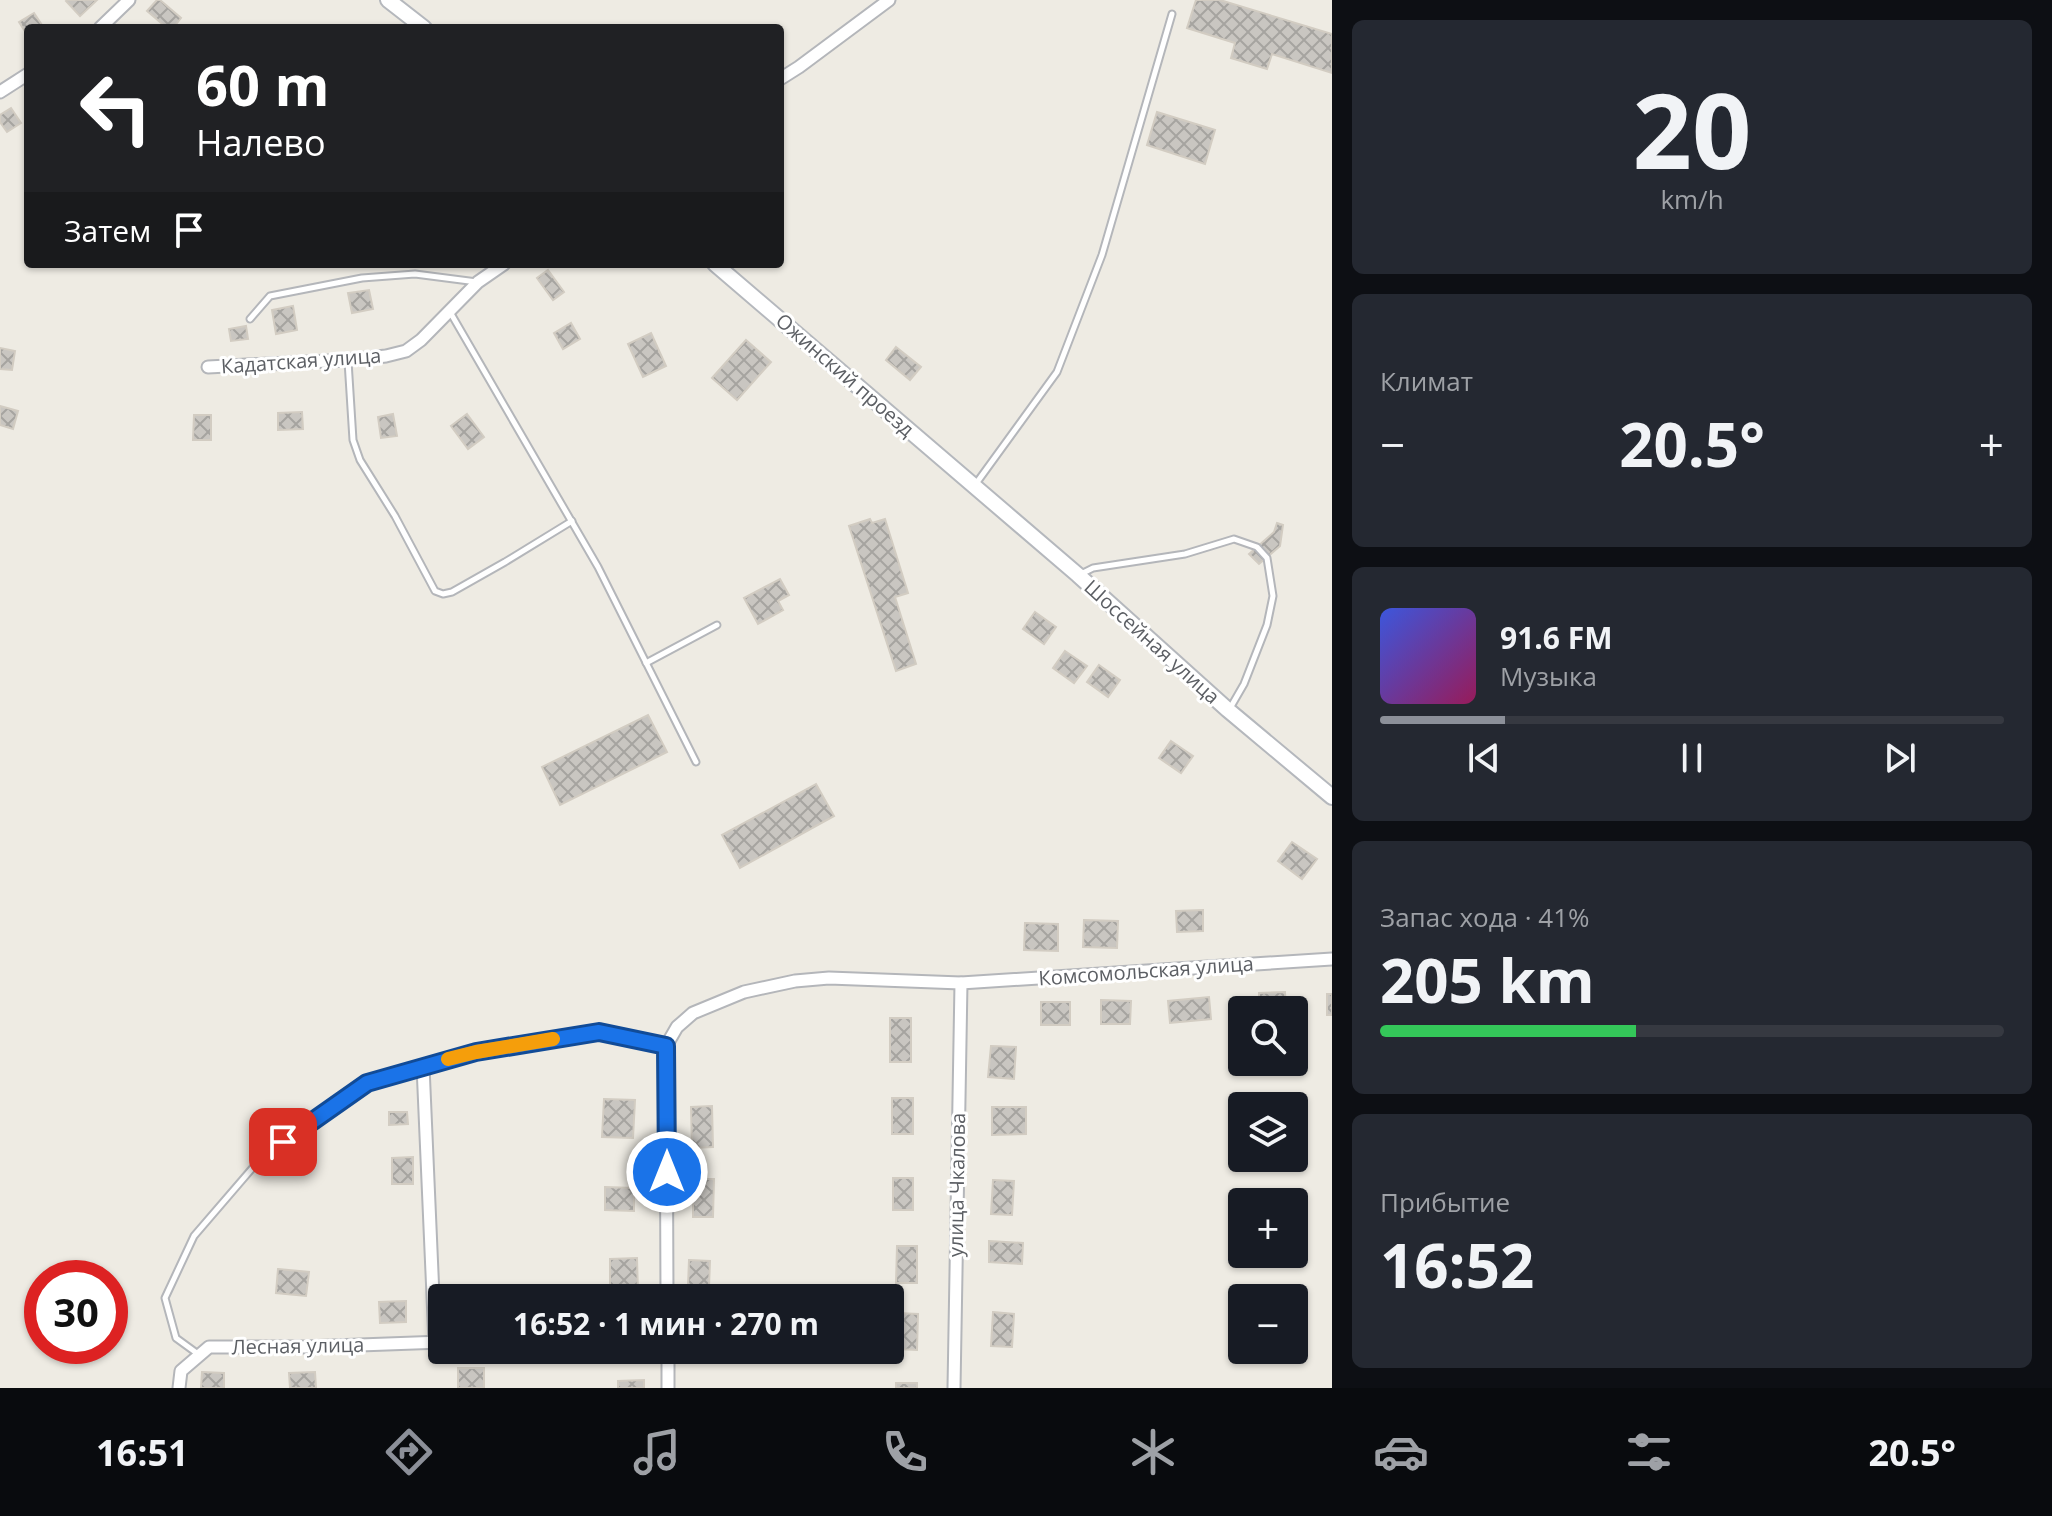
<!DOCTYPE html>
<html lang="ru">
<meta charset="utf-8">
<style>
:root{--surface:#171b24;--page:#242831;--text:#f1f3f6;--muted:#9ea1a6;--line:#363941;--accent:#8c9099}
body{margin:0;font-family:"Open Sans",sans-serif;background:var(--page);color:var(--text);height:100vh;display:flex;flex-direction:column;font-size:30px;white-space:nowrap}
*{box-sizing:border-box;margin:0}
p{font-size:26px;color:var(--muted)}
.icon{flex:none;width:44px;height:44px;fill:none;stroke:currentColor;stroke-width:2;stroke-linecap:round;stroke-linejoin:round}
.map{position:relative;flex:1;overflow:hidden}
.drawer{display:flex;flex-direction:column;gap:20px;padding:20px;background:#0d0f14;width:720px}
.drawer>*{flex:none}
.banner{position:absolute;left:24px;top:24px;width:760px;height:244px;border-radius:8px;box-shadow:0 2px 6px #0004;background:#202124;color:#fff;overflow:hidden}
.controls{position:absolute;left:1228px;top:996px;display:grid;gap:16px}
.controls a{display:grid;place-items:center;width:80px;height:80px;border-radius:8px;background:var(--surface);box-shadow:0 2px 6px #0004;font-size:40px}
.speed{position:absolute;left:24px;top:1260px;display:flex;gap:16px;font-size:40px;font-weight:700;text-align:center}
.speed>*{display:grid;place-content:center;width:104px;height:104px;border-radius:50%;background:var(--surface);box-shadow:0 2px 6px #0004;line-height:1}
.speed .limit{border:12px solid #d22;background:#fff;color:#111}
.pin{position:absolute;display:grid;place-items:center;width:68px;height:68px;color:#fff;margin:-34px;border-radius:16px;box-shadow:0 4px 12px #0006}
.me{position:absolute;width:88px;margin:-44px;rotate:0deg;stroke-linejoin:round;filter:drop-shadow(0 0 6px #0008)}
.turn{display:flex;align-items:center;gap:28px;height:168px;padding:0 40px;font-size:36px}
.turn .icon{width:104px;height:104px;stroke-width:2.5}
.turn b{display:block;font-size:56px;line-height:68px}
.then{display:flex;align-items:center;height:76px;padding:0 40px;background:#0003;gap:16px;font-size:30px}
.big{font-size:60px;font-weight:700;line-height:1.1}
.drawer .widget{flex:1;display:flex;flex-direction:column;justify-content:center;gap:12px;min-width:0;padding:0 28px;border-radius:12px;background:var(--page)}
.drawer .dial{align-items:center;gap:0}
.dial b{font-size:104px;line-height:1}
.song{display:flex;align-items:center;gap:24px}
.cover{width:96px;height:96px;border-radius:12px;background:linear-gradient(135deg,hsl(230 70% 55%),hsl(330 70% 35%))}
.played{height:8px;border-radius:4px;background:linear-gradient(90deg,var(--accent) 20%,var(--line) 20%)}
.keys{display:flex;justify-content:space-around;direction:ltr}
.heat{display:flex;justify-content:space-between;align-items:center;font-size:44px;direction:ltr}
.charge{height:12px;border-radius:6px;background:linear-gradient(90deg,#34c759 41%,var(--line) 0)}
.trip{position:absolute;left:428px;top:1284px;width:476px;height:80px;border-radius:8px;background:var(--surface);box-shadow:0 2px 6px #0004;font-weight:700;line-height:80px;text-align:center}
.tab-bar{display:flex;height:128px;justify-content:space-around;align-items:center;background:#090b0e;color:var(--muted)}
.tab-bar .icon{width:56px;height:56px}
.tab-bar .on{color:var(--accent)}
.tab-bar b{font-size:36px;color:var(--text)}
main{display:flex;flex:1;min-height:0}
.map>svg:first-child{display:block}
.building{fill:url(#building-cross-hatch);stroke:#d2ccc2;stroke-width:2}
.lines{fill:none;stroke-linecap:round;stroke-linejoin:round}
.service-casing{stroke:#b4b6ba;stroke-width:9}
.minor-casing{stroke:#b4b6ba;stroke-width:15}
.secondary-casing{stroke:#b5b8bd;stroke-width:18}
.service{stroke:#fff;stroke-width:5}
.minor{stroke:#fff;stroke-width:11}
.secondary{stroke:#fff;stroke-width:14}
.route-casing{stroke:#114b97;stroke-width:20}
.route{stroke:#1a73e8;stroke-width:14}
.slow{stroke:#f59e0b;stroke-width:14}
.labels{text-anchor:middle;stroke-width:6;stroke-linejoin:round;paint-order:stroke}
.street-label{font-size:20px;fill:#5c5f64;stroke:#fff}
</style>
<main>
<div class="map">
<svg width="1332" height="1388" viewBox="0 0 1332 1388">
<defs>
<pattern id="building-cross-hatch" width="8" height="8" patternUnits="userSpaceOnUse" patternTransform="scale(2)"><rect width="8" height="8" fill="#c9c6c1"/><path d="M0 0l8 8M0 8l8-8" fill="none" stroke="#a6a4a0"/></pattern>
</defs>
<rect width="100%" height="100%" fill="#eeebe3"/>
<!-- building -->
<g class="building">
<polygon points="67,0 97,0 80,16 66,1"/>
<polygon points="157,0 160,0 181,18 173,28 167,28 147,11"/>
<polygon points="1196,0 1220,0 1332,34 1332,73 1272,54 1267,69 1231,58 1235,43 1187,28"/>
<polygon points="34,13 44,28 28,28 28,36 19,22"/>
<polygon points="11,108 21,123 7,132 0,122 0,115"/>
<polygon points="1157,112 1215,130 1205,164 1147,145"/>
<polygon points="548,270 564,292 553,300 537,278"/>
<polygon points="369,290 373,309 352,313 348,293"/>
<polygon points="293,306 297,330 276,334 272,310"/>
<polygon points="571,323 580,339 563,349 554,333"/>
<polygon points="246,326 248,339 231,341 229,329"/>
<polygon points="651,333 666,366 643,377 628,344"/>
<polygon points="746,340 771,362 737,400 712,378"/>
<polygon points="896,347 921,367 910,380 886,360"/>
<polygon points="0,348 15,351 12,370 0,369"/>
<polygon points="0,406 18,411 13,429 0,425"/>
<polygon points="302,412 303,429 278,430 278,413"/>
<polygon points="393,414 397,436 381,438 378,417"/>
<polygon points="467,414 484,437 468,449 451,426"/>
<polygon points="194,415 211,415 211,440 193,440"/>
<polygon points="870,519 872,523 885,519 908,593 895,597 916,664 896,671 849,526"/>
<polygon points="1277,523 1283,525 1280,546 1259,564 1249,554 1274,532"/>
<polygon points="780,579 789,595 778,601 783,610 758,624 744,598"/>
<polygon points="1035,612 1056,627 1044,644 1023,629"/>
<polygon points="1065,651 1087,666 1074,683 1053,668"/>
<polygon points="1099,665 1120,680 1108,697 1087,682"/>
<polygon points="648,715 667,752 560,805 542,767"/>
<polygon points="1171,741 1193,756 1181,773 1159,758"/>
<polygon points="816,784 834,816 740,868 722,835"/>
<polygon points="1292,842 1317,859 1302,879 1278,861"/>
<polygon points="1203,910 1203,931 1177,932 1176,911"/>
<polygon points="1084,920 1118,921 1117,948 1083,947"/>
<polygon points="1025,923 1058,924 1058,951 1024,950"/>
<polygon points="1285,992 1286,1010 1259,1010 1259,993"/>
<rect x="1327" y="994" width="5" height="21"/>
<polygon points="1209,997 1211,1019 1170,1023 1168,1001"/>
<polygon points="1101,1000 1131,1001 1130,1024 1101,1024"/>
<rect x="1041" y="1002" width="29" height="23"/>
<rect x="890" y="1018" width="21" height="44"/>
<polygon points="991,1046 1016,1047 1014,1079 988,1077"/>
<rect x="892" y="1098" width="21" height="36"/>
<polygon points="604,1099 635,1100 633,1138 602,1137"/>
<polygon points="712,1106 713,1147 692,1148 691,1107"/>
<polygon points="992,1107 1026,1107 1026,1134 992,1135"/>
<polygon points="389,1112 407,1112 408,1124 389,1125"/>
<polygon points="413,1157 413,1184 392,1184 392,1158"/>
<rect x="893" y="1178" width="20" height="32"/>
<polygon points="693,1179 714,1179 713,1217 693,1217"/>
<polygon points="993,1180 1014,1181 1012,1215 991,1214"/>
<polygon points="605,1187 634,1188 634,1211 605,1210"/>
<polygon points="989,1241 1023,1243 1022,1264 989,1262"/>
<polygon points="897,1246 917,1246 917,1283 896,1283"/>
<polygon points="637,1258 638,1293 610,1293 610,1259"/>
<polygon points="689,1260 710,1261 709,1287 688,1286"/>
<polygon points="278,1269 309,1272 306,1296 276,1293"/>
<polygon points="406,1301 406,1322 380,1323 379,1302"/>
<polygon points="993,1312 1014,1314 1012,1347 991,1346"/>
<polygon points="897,1313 918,1314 917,1350 896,1349"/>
<rect x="458" y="1368" width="26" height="20"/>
<polygon points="202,1372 224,1373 224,1388 201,1388"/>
<polygon points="315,1372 316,1388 290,1388 289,1373"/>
<polygon points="644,1380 644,1388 618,1388 618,1381"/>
<rect x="896" y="1383" width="21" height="5"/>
</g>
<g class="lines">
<defs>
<g id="service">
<polyline points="450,312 598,567 696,762"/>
<polyline points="250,319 270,296 362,278 415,274 477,282"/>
<polyline points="348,361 353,440 360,460 395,516 435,591 443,594 452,592 505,562 572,521"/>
<polyline points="975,485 1057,372 1102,255 1172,14"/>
<polyline points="1081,574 1093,568 1185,554 1234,539 1257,547 1267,558 1273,596 1267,625 1244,684 1229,710"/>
<polyline points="646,663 717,625"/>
<polyline points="198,1354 176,1338 165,1298 194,1236 262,1157 367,1083 476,1052 599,1032 666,1046"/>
</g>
<g id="minor">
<polyline points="100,28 129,0"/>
<polyline points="780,79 799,67 889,0"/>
<polyline points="0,92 28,74"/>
<polyline points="208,367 348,360 386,356 406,351 421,340 478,282 504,264"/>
<polyline points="423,1066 435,1342"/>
<polyline points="667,1298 666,1046 677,1027 693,1013 744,992 795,981 829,978 961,983 1332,959"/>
<polyline points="668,1350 668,1388"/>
<polyline points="179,1388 181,1371 209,1347 305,1347 442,1342"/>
<polyline points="954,1388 961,983"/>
</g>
<g id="secondary">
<polyline points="388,0 424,28"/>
<polyline points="715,264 1078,575 1228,710 1332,797"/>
</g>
</defs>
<!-- service casing -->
<use href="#service" class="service-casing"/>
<!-- minor casing -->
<use href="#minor" class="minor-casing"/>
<!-- secondary casing -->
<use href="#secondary" class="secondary-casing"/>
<!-- service -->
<use href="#service" class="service"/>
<!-- minor -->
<use href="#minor" class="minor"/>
<!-- secondary -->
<use href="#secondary" class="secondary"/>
</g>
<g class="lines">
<defs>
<polyline id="route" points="283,1142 367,1083 476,1052 599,1032 666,1046 667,1172"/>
</defs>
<!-- route casing -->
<use href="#route" class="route-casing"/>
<!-- route -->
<use href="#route" class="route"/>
<!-- slow -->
<polyline class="slow" points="448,1059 476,1052 553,1039"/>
</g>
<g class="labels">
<!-- street labels -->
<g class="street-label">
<text transform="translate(301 361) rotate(-4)" y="7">Кадатская улица</text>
<text transform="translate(845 375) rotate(41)" y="7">Ожинский проезд</text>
<text transform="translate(1152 642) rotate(42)" y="7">Шоссейная улица</text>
<text transform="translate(1146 971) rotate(-4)" y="7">Комсомольская улица</text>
<text transform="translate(957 1185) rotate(-89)" y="7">улица Чкалова</text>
<text transform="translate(298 1346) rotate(-1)" y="7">Лесная улица</text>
</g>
</g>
</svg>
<div class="controls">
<a><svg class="icon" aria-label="search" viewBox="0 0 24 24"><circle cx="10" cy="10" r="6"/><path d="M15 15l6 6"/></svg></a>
<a><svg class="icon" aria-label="layers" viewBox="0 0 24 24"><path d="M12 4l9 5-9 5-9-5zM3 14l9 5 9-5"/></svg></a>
<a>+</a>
<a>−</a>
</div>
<div class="speed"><div class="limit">30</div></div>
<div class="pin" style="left:283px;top:1142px;background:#d93025"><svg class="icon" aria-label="arrive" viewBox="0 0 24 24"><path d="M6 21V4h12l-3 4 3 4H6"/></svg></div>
<svg class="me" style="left:667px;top:1172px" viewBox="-20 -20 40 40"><circle r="17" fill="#1a73e8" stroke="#fff" stroke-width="3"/><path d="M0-11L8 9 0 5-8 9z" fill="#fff"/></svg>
<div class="trip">16:52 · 1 мин · 270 m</div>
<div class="banner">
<div class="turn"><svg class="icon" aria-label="left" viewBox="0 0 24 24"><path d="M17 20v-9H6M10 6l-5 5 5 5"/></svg><div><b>60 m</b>Налево</div></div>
<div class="then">Затем<svg class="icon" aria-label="arrive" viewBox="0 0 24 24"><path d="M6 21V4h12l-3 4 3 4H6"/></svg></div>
</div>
</div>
<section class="drawer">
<div class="widget dial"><b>20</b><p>km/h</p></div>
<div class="widget"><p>Климат</p>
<div class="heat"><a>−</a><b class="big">20.5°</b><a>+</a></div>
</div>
<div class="widget">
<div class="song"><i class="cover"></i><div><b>91.6 FM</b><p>Музыка</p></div></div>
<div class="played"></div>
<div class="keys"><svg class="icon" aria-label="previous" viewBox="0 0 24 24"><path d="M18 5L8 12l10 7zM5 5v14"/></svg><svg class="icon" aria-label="pause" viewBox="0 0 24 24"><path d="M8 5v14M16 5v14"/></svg><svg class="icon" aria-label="next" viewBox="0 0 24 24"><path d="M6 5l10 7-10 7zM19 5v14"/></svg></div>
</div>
<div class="widget"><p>Запас хода · 41%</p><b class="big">205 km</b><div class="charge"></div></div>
<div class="widget"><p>Прибытие</p><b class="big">16:52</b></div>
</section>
</main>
<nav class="tab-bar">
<b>16:51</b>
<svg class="icon on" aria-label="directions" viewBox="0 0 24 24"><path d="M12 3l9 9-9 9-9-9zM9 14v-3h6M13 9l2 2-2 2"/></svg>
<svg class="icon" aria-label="music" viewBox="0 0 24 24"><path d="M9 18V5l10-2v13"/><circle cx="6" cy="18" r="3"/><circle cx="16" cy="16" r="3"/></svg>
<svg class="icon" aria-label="phone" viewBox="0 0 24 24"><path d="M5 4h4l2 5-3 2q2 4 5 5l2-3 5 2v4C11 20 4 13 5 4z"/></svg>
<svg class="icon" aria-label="climate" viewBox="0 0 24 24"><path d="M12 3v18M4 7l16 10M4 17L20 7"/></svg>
<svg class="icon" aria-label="car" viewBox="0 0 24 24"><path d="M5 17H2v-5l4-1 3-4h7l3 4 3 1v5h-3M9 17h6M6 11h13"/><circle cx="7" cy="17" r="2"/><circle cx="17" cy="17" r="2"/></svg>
<svg class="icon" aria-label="filters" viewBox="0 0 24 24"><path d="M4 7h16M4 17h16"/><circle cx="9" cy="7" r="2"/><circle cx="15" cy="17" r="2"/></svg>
<b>20.5°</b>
</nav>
